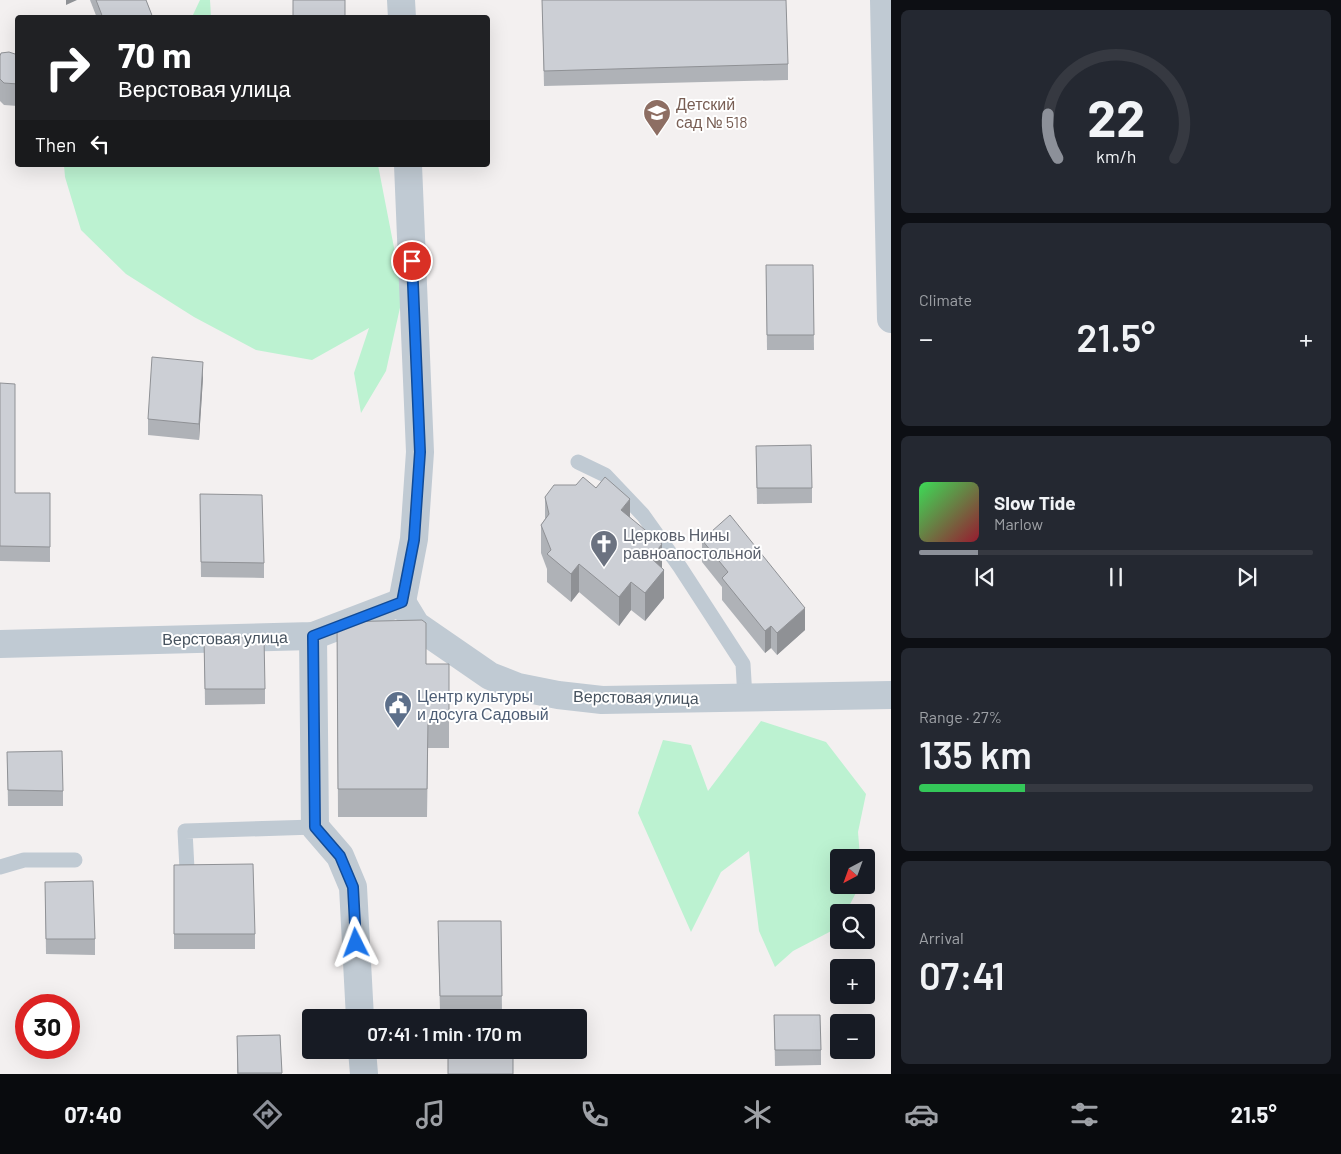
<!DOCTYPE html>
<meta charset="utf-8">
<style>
:root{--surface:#171b24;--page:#242831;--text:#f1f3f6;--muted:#9ea1a6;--line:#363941;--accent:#8c9099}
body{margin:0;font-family:Barlow,sans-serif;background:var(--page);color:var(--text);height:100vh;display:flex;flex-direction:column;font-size:19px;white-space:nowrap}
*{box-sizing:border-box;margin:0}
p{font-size:16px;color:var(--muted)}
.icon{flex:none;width:28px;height:28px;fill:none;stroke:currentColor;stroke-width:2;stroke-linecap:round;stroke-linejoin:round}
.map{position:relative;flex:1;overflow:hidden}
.sheet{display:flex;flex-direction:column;gap:10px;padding:10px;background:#0d0f14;width:450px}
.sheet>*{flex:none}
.banner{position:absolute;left:15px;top:15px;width:475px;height:152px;border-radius:5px;box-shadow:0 5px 20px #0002;background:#202124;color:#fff;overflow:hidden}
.needle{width:32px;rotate:221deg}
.controls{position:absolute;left:830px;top:849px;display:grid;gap:10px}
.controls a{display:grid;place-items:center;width:45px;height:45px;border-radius:5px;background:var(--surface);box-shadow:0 5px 20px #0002;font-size:25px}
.speed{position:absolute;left:15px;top:994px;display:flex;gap:10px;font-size:25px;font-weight:700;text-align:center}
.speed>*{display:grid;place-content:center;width:65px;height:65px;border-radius:50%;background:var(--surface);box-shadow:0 5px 20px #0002;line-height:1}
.speed .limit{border:8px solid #d22;background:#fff;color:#111}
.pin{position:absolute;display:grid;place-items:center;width:42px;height:42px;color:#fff;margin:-21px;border:2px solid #fff;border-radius:50%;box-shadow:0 1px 5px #0007}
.me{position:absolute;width:55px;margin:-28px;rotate:357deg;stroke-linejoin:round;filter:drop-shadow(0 0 4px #0008)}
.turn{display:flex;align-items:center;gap:18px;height:105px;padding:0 20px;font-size:22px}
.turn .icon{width:65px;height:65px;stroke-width:2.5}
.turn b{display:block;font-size:35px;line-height:42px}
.then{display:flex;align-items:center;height:48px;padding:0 20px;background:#0003;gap:10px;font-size:19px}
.big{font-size:38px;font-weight:600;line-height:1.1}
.sheet .widget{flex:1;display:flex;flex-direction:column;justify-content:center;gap:8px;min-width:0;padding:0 18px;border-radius:8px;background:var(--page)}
.sheet .dial{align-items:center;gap:0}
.dial svg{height:130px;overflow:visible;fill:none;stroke:var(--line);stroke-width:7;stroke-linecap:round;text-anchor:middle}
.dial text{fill:var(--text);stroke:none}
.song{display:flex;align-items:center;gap:15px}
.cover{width:60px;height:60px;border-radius:8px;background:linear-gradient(135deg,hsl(130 70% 55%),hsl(350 70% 35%))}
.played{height:5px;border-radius:2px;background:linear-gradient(90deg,var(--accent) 15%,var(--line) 15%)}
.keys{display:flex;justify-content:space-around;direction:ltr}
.heat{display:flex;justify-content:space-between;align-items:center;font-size:28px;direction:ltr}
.charge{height:8px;border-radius:4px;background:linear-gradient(90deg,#34c759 27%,var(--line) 0)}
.trip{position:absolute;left:302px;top:1009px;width:285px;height:50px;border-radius:5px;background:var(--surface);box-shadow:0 5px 20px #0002;font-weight:600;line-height:50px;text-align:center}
.dock{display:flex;height:80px;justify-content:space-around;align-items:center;background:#090b0e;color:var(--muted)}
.dock .icon{width:35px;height:35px}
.dock .active{color:var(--accent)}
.dock b{font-size:22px;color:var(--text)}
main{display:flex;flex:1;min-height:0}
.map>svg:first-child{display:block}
.green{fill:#bcf2d1}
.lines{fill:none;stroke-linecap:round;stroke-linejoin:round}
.service{stroke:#c0cad3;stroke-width:15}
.minor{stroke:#c0cad3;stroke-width:28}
.tertiary{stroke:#c0cad3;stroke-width:28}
.wall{fill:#afb2b7}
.shaded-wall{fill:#8f9195}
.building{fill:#cccfd5;stroke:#8f9195}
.route-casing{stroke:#114b97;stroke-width:12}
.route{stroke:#1a73e8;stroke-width:9}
.labels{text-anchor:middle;stroke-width:4;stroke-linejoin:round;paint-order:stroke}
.education-label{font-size:16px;fill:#785e54;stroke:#fff;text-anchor:start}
.worship-label{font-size:16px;fill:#5b616d;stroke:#fff;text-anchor:start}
.street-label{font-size:16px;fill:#47535f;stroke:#fff}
.service-label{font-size:16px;fill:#4e5e75;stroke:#fff;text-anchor:start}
</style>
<main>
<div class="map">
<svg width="891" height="1074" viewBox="0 0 891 1074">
<rect width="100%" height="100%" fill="#f3f0f0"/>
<!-- green -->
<g class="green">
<polygon points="200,0 210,0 211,17 192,17"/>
<polygon points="64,165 378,165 403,294 386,371 361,413 354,373 369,328 312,360 256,350 194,317 126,274 81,230 65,177"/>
<polygon points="761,721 826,742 866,794 858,832 860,857 839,858 839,885 860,885 846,912 839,912 839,927 793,951 775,967 759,931 749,851 721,872 691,932 638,813 663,740 691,745 708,791"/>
</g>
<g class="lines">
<!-- service -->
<g class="service">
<polyline points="578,462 605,475 643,515 680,567 743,664 745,698"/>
<polyline points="0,867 24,860 75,860"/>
<polyline points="187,869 185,831 315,827"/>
</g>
<!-- minor -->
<g class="minor">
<polyline points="401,0 402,18"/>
<polyline points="402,602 414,539 420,452 408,165"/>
<polyline points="313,636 315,827 340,856 353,887 360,1018"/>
<polyline points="0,644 313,636 402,602 416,625 490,676 518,687 558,695 602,700 891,695"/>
<polyline points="362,1050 364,1074"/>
</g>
<!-- tertiary -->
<polyline class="tertiary" points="884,0 891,319"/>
</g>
<!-- wall -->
<g class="wall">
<polygon points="90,0 146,0 153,18 97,18"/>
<polygon points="542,0 788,64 788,80 544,86"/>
<polygon points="18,55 18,106 4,105 0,101 0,56"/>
<polygon points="766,265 813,265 814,350 767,350"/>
<polygon points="203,377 199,440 148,435 148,419"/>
<polygon points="0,383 15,493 50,493 50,562 0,561"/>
<polygon points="756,446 812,488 812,503 757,504"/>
<polygon points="576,485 630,517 662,568 664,598 645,621 631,610 619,626 579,592 571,602 547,582 547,569 541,553 541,525 545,519 545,497"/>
<polygon points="200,494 264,563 264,578 201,577"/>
<polygon points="702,540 805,630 777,655 771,648 765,653 722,600 722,587 702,562"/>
<polygon points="337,622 426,664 449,664 449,748 428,748 427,817 338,817"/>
<polygon points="204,639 265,689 265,704 205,705"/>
<polygon points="7,752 63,791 63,806 8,806"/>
<polygon points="174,865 255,934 255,949 174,949"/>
<polygon points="45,882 95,939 95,955 46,954"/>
<polygon points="501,921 502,1012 440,1011 438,936"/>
<polygon points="774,1015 821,1050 821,1065 775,1066"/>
<polygon points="280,1035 282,1074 237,1074 237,1036"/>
</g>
<!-- shaded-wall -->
<g class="shaded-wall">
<polygon points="66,0 77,0 66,5"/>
<polygon points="203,362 203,377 199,440 199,424"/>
<polygon points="630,499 630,527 621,510"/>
<polygon points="662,544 662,572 664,570 664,598 645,621 645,593 651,558"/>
<polygon points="579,564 579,592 571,602 571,574"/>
<polygon points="631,582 631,610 619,626 619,597"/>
<polygon points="805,608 805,630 777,655 777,633"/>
<polygon points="771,626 771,648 765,653 765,631"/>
</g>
<!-- building -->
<g class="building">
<polygon points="96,0 146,0 153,18 103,18"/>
<rect x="293" y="0" width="52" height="18"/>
<polygon points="542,0 786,0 788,64 544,71"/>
<polygon points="9,52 18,55 18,84 4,83 0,79 0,56 1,53"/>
<polygon points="766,265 813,265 814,335 767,335"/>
<polygon points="152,357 203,362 199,424 148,419"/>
<polygon points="0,383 15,384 15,493 50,493 50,547 0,546"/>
<polygon points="811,445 812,488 757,488 756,446"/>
<polygon points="583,477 596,488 605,477 630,499 621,510 662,544 651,558 664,570 645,593 631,582 619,597 579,564 571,574 547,554 551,550 541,525 549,514 545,497 554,485 576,485"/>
<polygon points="200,494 262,495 264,563 201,562"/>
<polygon points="730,515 805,608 777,633 771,626 765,631 722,578 728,572 702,540"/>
<polygon points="422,620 426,623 426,664 449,664 449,720 428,720 427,789 338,789 337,622"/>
<polygon points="264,637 265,689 205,689 204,639"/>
<polygon points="62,751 63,791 8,790 7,752"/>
<polygon points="253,864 255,934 174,934 174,865"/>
<polygon points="93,881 95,939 46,939 45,882"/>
<polygon points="438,921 501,921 502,996 440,996"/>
<polygon points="774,1015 820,1015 821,1050 775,1050"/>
<polygon points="280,1035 282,1073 238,1073 237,1036"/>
<polygon points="513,1051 513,1074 448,1074 448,1052"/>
</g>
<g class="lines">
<defs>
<polyline id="route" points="356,943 353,887 340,856 315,827 313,636 402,602 414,540 420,452 412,261"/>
</defs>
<!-- route casing -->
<use href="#route" class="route-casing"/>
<!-- route -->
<use href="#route" class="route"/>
</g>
<!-- icons -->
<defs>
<symbol id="school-pin" viewBox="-11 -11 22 30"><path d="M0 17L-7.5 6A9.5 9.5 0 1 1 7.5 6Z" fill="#8d6e63" stroke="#fff"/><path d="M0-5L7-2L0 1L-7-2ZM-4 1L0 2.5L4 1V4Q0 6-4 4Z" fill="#fff"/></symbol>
<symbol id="church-pin" viewBox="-11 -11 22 30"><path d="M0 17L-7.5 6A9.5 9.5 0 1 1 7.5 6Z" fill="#6b7280" stroke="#fff"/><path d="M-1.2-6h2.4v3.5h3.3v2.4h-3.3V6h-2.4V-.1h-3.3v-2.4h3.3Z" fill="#fff"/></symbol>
<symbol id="civic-pin" viewBox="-11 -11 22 30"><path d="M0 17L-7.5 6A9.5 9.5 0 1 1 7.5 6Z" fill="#5c6f8a" stroke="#fff"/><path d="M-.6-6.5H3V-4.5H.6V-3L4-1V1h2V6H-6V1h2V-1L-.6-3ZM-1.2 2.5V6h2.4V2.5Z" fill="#fff"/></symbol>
</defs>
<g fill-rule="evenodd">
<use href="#school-pin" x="641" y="97" width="32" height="43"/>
<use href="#church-pin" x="588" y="528" width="32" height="43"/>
<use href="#civic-pin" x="382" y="689" width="32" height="43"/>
</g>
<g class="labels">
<!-- education labels -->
<g class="education-label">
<text x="676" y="110">Детский<tspan x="676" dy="18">сад № 518</tspan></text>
</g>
<!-- worship labels -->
<g class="worship-label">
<text x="623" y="541">Церковь Нины<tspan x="623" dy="18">равноапостольной</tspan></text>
</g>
<!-- street labels -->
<g class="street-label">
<text transform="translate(225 638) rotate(-1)" y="6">Верстовая улица</text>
<text transform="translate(636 697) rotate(1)" y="6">Верстовая улица</text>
</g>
<!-- service labels -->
<g class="service-label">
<text x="417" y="702">Центр культуры<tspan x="417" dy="18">и досуга Садовый</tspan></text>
</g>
</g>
</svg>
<div class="controls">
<a><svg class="needle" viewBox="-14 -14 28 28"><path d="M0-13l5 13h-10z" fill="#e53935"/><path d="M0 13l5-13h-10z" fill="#9ea1a6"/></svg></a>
<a><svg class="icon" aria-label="search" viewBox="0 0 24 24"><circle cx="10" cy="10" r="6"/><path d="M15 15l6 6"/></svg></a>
<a>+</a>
<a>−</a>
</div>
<div class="speed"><div class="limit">30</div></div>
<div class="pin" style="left:412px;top:261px;background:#d93025"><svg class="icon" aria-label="arrive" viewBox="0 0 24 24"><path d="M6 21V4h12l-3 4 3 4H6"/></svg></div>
<svg class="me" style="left:356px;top:943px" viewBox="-20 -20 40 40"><path d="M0-17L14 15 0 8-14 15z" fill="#1a73e8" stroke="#fff" stroke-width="4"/></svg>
<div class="trip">07:41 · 1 min · 170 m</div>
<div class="banner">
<div class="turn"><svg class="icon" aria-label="right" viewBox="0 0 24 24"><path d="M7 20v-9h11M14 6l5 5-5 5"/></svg><div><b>70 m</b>Верстовая улица</div></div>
<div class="then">Then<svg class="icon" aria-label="left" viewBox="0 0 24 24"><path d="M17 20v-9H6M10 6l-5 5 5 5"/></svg></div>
</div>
</div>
<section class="sheet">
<div class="widget dial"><svg viewBox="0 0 100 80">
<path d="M14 69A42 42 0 1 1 86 69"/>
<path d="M14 69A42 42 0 0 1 8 42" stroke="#8c9099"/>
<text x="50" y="56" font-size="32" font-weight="700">22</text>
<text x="50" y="72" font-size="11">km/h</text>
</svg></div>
<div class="widget"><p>Climate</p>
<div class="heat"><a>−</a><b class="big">21.5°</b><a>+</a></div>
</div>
<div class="widget">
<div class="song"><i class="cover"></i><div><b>Slow Tide</b><p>Marlow</p></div></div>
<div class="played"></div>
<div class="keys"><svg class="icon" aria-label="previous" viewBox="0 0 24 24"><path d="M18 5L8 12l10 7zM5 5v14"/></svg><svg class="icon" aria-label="pause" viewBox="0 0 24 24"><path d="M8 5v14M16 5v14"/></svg><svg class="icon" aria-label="next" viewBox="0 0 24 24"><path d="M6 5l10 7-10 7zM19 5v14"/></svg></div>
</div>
<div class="widget"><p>Range · 27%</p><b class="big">135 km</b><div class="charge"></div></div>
<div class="widget"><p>Arrival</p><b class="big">07:41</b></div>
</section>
</main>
<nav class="dock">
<b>07:40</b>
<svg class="icon active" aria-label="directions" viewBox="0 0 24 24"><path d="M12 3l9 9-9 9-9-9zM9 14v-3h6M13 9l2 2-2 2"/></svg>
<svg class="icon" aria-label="music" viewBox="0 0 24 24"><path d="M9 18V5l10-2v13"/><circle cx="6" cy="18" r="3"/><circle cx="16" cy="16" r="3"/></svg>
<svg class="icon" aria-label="phone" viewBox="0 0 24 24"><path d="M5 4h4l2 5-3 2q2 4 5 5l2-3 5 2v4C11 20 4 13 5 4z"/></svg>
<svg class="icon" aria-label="climate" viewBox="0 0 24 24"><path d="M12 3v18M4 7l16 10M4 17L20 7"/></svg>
<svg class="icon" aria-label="car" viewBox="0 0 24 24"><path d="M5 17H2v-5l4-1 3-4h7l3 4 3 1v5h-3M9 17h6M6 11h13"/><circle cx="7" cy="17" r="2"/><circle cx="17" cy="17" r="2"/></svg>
<svg class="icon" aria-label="filters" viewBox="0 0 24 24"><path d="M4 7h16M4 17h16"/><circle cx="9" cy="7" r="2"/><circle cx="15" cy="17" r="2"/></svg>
<b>21.5°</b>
</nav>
